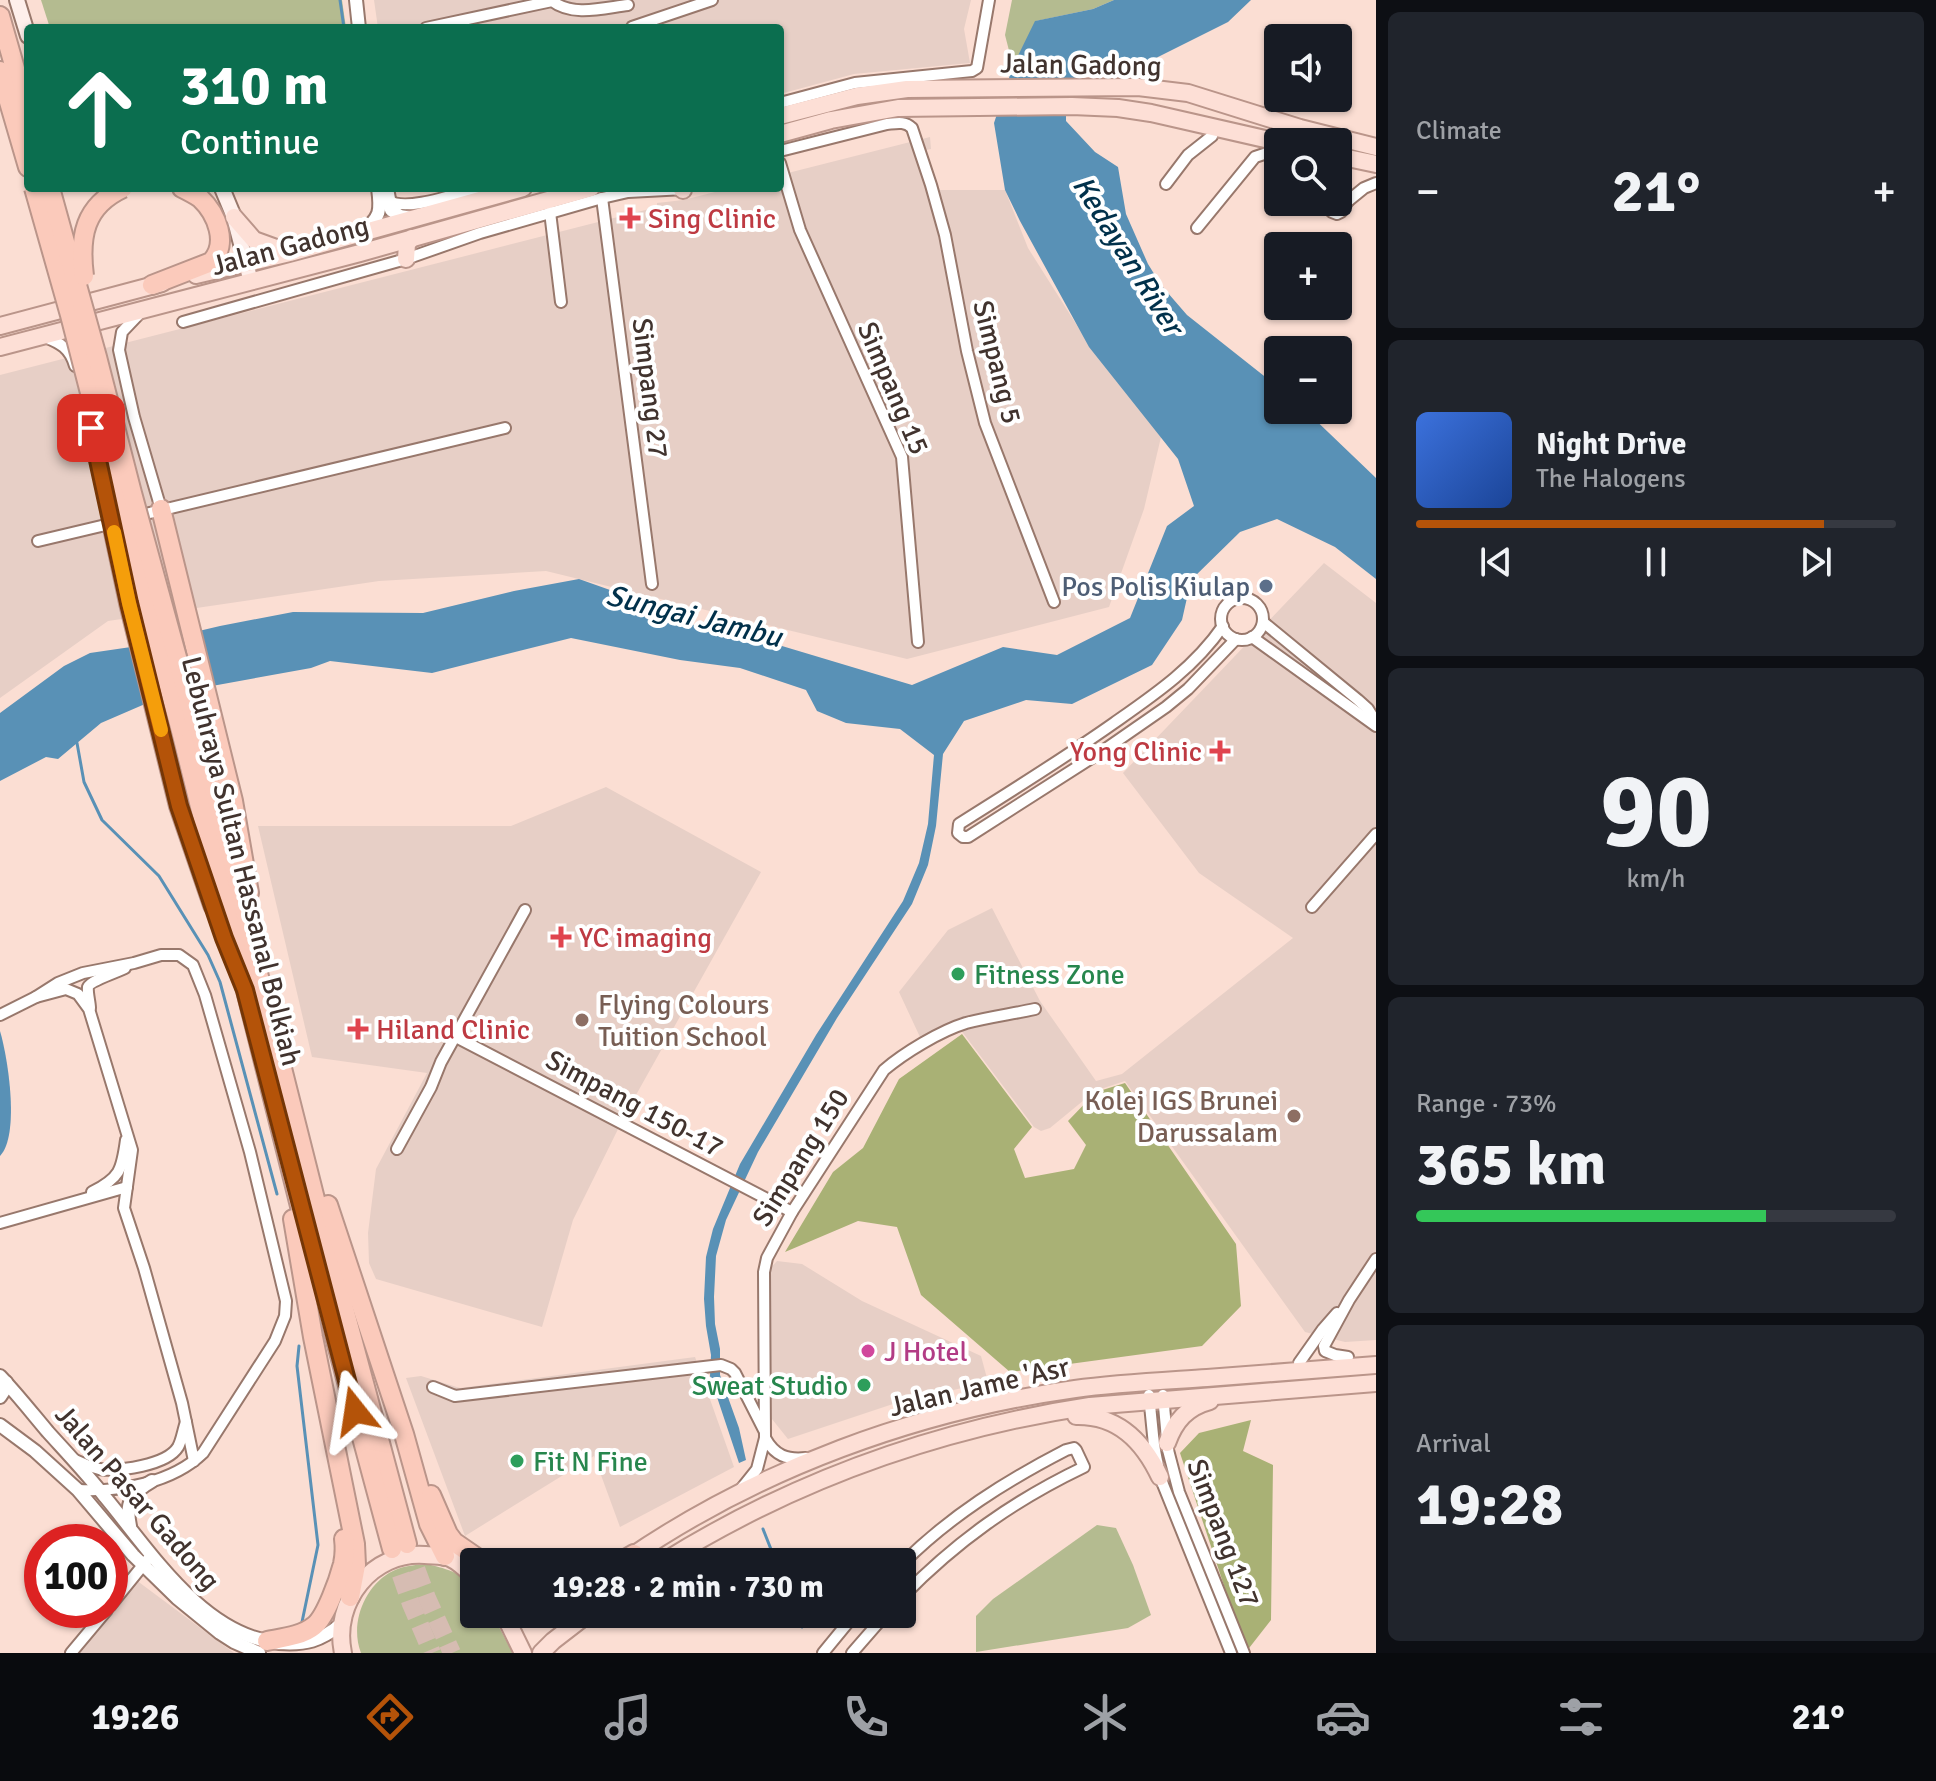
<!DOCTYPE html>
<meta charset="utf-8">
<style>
:root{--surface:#171b24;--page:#20242c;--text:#f1f3f6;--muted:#9ea1a6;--line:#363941;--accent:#b45309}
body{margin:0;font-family:Signika,sans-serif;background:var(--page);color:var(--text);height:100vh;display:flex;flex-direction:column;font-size:30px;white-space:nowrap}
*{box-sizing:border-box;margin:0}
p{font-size:26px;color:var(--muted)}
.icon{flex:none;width:44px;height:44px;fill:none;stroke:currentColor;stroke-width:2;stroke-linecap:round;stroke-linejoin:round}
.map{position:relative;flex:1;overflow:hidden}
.drawer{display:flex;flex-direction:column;gap:12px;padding:12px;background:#0d0f14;width:560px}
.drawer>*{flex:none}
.hud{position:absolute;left:24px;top:24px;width:760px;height:168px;border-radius:8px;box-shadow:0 2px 6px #0004;background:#0b6e4f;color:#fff;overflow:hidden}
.fabs{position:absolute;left:1264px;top:24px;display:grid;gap:16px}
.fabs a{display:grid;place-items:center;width:88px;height:88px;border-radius:8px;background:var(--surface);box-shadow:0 2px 6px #0004;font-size:40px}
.speed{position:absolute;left:24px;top:1524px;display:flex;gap:16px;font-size:40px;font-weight:700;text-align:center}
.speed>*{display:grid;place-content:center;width:104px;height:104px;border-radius:50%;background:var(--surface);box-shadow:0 2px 6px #0004;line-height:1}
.speed .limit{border:12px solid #d22;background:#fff;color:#111}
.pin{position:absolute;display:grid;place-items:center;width:68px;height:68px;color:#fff;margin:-34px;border-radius:16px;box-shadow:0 4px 12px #0006}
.me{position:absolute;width:88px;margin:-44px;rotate:345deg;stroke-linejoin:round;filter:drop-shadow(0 0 6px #0008)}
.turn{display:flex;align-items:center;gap:28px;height:168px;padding:0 24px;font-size:36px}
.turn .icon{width:104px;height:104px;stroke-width:2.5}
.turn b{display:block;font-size:56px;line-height:68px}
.big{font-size:60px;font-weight:700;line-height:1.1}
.drawer .tile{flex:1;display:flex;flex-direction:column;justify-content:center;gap:12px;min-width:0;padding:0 28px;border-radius:12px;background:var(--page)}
.drawer .dial{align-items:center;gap:0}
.dial b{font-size:104px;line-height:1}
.song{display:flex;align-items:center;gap:24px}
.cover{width:96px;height:96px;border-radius:12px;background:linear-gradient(135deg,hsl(220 70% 55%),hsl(220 70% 35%))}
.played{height:8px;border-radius:4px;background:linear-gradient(90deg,var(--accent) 85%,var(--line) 85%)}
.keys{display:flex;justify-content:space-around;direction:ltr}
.heat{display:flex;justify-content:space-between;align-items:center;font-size:44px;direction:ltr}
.charge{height:12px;border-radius:6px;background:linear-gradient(90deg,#34c759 73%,var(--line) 0)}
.trip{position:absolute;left:460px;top:1548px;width:456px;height:80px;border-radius:8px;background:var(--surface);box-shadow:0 2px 6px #0004;font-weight:700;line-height:80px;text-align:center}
.menu{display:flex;height:128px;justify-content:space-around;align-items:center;background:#090b0e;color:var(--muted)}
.menu .icon{width:56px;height:56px}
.menu .on{color:var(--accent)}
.menu b{font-size:36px;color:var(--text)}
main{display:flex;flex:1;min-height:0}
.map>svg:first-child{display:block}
.commercial{fill:#e7cfc6}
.green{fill:#b4bb90}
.forest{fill:#a9b175}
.water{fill:#5991b6}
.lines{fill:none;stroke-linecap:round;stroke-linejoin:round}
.stream{stroke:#5991b6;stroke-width:3}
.motorway-tunnel{stroke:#d6bcb2;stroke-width:18;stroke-dasharray:18 9;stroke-linecap:butt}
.minor-casing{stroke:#98786c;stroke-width:14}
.tertiary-casing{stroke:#98786c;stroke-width:16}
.secondary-casing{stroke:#98786c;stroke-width:18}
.primary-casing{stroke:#ba958a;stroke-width:20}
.motorway-casing{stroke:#ba958a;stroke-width:22}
.minor{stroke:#fff;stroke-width:10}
.tertiary{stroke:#fff;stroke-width:12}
.secondary{stroke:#feefeb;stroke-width:14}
.primary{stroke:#fddfd6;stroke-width:16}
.motorway{stroke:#fbcabb;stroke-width:18}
.motorway-bridge-casing{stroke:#ba958a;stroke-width:22;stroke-linecap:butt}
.motorway-bridge{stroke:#fbcabb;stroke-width:18}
.route-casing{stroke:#753606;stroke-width:20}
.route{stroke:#b45309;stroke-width:14}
.slow{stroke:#f59e0b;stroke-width:14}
.health-dot{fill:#e0444e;stroke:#fff;stroke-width:3}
.service-dot{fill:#5c6f8a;stroke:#fff;stroke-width:3}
.leisure-dot{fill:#2e9e5b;stroke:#fff;stroke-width:3}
.education-dot{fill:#8d6e63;stroke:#fff;stroke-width:3}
.hotel-dot{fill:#d1479c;stroke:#fff;stroke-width:3}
.labels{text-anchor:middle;stroke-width:8;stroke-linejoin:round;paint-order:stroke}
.street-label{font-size:28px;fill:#41332e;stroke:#fff}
.health-label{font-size:28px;fill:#be3a42;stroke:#fff;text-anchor:start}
.service-label{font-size:28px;fill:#4e5e75;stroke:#fff;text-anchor:end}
.leisure-label{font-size:28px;fill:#27864d;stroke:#fff;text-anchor:start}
.education-label{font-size:28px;fill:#785e54;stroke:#fff;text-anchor:start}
.hotel-label{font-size:28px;fill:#b23c85;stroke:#fff;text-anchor:start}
.water-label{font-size:30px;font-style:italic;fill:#01314b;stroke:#fff}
</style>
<main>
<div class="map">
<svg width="1376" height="1653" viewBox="0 0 1376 1653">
<rect width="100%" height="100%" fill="#fbded3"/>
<!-- commercial -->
<g class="commercial">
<polygon points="374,0 971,0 964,29 970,63 854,74 780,94 780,28 378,28"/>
<polygon points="930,137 931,149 926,150 939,190 1005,190 1028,248 1083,335 1161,437 1144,509 1109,607 907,659 546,571 379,581 108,621 0,698 0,375 657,207 657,203 683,200 731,188 780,188 780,175"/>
<polygon points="1324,563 1376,603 1376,1340 1345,1342 1305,1332 1125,1081 1095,1091 1050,1128 1041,1131 1034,1127 954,1021 920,1037 899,992 948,930 992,908 1040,1001 1096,1081 1122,1074 1293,938 1199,873 1123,773"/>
<polygon points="606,787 761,872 627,1111 573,1220 542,1327 376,1279 369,1263 368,1233 376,1169 427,1073 312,1057 258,826 511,826"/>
<polygon points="777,1261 802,1264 862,1301 981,1356 988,1382 893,1404 788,1439 772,1419 769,1270"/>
<polygon points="695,1357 734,1467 620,1527 594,1456 465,1536 406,1378 421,1376 460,1388"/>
<polygon points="136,1580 234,1653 77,1653"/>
</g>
<!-- green -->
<g class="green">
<polygon points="41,0 342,0 346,28 50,28"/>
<polygon points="1012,0 1114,0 1093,9 1036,21 1013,66 1005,35"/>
<polygon points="1097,1525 1116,1528 1133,1565 1151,1615 1128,1628 976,1652 976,1616 993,1599"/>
<path d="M427,1564C442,1568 464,1572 473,1588C476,1594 474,1607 474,1614H492L513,1653H361C350,1625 363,1589 389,1573C401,1566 414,1565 427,1564Z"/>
</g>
<!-- forest -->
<g class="forest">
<polygon points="962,1034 1032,1127 1014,1149 1025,1178 1074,1169 1086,1145 1068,1121 1096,1092 1125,1083 1236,1244 1241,1306 1202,1346 1010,1372 921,1295 897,1227 858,1221 785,1252 833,1172 863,1148 899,1079"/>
<polygon points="1251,1420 1243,1451 1273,1465 1271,1620 1246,1652 1180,1453 1199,1433"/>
</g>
<!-- water -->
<g class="water">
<polygon points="1114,0 1251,0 1228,22 1156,58 1066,80 1066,121 1095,152 1118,167 1126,214 1148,264 1161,285 1187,315 1278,387 1278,410 1305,410 1376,478 1376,579 1335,547 1277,519 1240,532 1191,580 1182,620 1152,665 1072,704 1026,700 964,721 943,754 936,826 928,865 912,904 837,1018 758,1152 726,1220 716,1256 714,1297 715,1324 720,1349 720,1375 739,1428 746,1460 739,1463 710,1376 711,1355 706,1326 704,1299 706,1257 713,1229 740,1164 816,1035 903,901 919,863 928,824 934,755 900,729 846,723 817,711 806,690 740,668 680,660 571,638 432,673 330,661 311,668 212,686 145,704 101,723 58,759 46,757 0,781 0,713 64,666 90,653 131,647 220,626 293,612 423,613 514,591 579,579 641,601 647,614 772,643 912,685 1003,647 1057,655 1130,618 1167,526 1194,506 1178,459 1089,347 1020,221 1005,190 994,123 1013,66 1035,21 1093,9"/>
<path d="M0,1031C8,1058 20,1135 0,1156Z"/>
</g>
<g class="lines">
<!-- stream -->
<g class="stream">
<polyline points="340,0 344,28"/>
<polyline points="77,743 84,782 102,820 159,876 208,955 220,982 277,1194"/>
<polyline points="299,1346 297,1366 318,1545 302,1622"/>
<polyline points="763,1529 776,1562"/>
<polyline points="797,1614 802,1627"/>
</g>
<!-- motorway-tunnel -->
<g class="motorway-tunnel">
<polyline points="407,1544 427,1598 452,1653"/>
<polyline points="392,1549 411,1604 432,1653"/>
</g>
<defs>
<g id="minor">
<polyline points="632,27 712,0"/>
<path d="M426,28L552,1C573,17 603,8 628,5"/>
<polyline points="780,103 855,83 972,71 977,68 989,0"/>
<path d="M780,151L887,124C897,123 905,121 912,128L931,185L945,235L967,351L985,423L1054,602"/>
<polyline points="780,163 800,230 902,457 918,642"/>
<polyline points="1166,184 1188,155 1212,136 1215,128"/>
<polyline points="602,198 652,584"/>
<polyline points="1338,198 1348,201 1364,188 1376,183"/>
<path d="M388,200C405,213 458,193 478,188"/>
<polyline points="1321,202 1332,212 1337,214 1341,212 1348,201"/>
<polyline points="550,212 561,302"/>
<polyline points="1197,228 1255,157 1267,153 1278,157"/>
<polyline points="141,312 122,332 119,350 134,417 161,509"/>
<polyline points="183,322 406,259 480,233 602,198 628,192 685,189"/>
<path d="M45,337C60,343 70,348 75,366"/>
<polyline points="97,455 112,523"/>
<polyline points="133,517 505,428"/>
<polyline points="38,541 114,523"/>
<circle cx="1242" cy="619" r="21"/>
<polyline points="1263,622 1358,700 1368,709 1376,722"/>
<path d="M1223,626C1194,668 1154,695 1114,723C1063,759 1011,791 959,824L958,833L963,837H968L1104,750L1166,707L1188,689L1236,639"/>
<polyline points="1252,637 1376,726"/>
<polyline points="1312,907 1376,834"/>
<path d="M36,997L58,983L83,973L134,963L161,955H179L193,965L205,995L250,1152L286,1301L285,1316L275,1341L203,1453C172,1483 120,1492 78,1490"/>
<path d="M90,1008C90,1003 87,992 88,987C90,981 117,972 125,968"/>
<polyline points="0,1015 36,997 66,989 78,994 89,1009 132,1150 124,1208 144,1268 182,1403 194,1461"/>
<polyline points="456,1037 792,1212"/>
<polyline points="397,1149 431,1087 441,1062 525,910"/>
<path d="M92,1192C120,1178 122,1170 126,1140"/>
<polyline points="0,1223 127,1187"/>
<polyline points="1348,1357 1335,1355 1325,1351 1324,1346 1349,1300 1376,1259"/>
<polyline points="1299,1363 1323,1329 1337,1313"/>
<polyline points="433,1387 455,1396 721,1365 731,1369 735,1373 764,1430"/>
<polyline points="1149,1395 1154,1445 1160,1477 1231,1653"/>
<polyline points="1163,1395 1168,1450 1179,1492 1244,1653"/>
<path d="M765,1438C775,1456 787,1460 806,1458"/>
<path d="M75,1460C83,1464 91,1467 99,1469C119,1472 167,1465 178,1447C182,1440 183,1430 186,1422"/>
<path d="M741,1489L757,1469L765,1438L764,1272L767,1258L792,1212L884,1070C904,1053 940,1031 966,1023C989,1017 1012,1014 1035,1009"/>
<path d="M902,1564C950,1516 1006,1481 1066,1450L1074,1448L1076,1450L1084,1467C1013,1501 957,1541 902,1597"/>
<polyline points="110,1606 148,1559"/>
<polyline points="71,1653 107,1610"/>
<polyline points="823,1653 855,1614"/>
<polyline points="852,1653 886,1614"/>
</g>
<g id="tertiary">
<polyline points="356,0 359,28"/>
<polyline points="387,188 391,210 400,216 411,218"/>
<path d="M362,232C381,217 381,211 378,188"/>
<path d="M0,1376C17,1394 32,1413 48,1432C67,1453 87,1474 105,1497C150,1551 203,1636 279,1643C305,1645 321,1641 341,1624"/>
<polyline points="0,1397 4,1391 6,1382"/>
<polyline points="0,1425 35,1451 78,1490 133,1555 177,1598 220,1633 234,1642 259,1653"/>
<path d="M130,1526C125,1503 131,1493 152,1481"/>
</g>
<g id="secondary">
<polyline points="17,0 28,36"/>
<polyline points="222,188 234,217 251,282"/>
</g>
<g id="primary">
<polyline points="780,116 857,96 907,89 1138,87 1188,93 1300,128 1376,147"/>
<polyline points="780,134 831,120 898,108 1072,106 1118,108 1151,113 1278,142"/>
<polyline points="1338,156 1376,164"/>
<polyline points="681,188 683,190"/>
<polyline points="234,217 254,240 287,252"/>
<polyline points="406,259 407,244 412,238"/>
<polyline points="196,275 290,253 523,188"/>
<polyline points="0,326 162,283"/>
<polyline points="0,347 360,253 591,188"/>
<path d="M1076,1416C1118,1415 1143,1441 1160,1477"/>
<path d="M1167,1443C1175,1421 1187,1407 1210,1401"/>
<path d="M626,1560C758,1469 917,1411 1075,1389C1118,1383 1163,1381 1207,1378C1263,1374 1320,1369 1376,1365"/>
<path d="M663,1562C793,1481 938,1429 1090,1406L1376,1383"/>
<polyline points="504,1614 523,1653"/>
<path d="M343,1653C332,1602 372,1551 425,1555C433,1556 442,1555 450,1558C459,1562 467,1570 474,1577"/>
<polyline points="541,1653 553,1641 588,1614"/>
</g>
<g id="motorway">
<polyline points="0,16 28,114"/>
<polyline points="0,71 28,167"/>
<path d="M152,285L211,262C229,244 217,214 200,198C194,194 188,191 182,188"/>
<polyline points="161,509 233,801 249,893"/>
<polyline points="112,523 129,603 179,806 213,905"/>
<polyline points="195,723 318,1211 407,1544"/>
<polyline points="180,727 303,1218 392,1549"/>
<polyline points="328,1205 404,1434 429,1524 445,1556"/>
<polyline points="293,1219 313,1337 355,1544 356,1565 350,1597"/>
<polyline points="431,1495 448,1534 454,1542 483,1562"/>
<polyline points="620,1562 634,1554"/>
<path d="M267,1641C282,1638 302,1636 314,1626C326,1617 339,1579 343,1564C345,1555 345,1547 344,1539"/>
</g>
</defs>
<!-- minor casing -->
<use href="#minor" class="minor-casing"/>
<!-- tertiary casing -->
<use href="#tertiary" class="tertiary-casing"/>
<!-- secondary casing -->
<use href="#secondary" class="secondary-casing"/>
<!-- primary casing -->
<use href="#primary" class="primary-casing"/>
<!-- motorway casing -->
<use href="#motorway" class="motorway-casing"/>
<!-- minor -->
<use href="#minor" class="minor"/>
<!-- tertiary -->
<use href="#tertiary" class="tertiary"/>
<!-- secondary -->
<use href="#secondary" class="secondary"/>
<!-- primary -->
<use href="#primary" class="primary"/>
<!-- motorway -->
<use href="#motorway" class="motorway"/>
<defs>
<g id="motorway-bridge">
<polyline points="34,188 70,315 117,498 180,727"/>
<polyline points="50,188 97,357 132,493 195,723"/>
<path d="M84,276C79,237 84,206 123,188"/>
</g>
</defs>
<!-- motorway-bridge casing -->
<use href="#motorway-bridge" class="motorway-bridge-casing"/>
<!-- motorway-bridge -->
<use href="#motorway-bridge" class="motorway-bridge"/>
</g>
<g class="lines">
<defs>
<polyline id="route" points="91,428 129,603 179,806 224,938 245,990 355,1411"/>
</defs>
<!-- route casing -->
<use href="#route" class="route-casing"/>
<!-- route -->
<use href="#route" class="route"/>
<!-- slow -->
<polyline class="slow" points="114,532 129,603 161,730"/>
</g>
<!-- markers -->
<g class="health-dot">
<path d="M626 206h8v8h8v8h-8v8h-8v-8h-8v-8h8z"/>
<path d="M1216 739h8v8h8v8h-8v8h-8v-8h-8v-8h8z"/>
<path d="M557 925h8v8h8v8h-8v8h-8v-8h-8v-8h8z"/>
<path d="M354 1017h8v8h8v8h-8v8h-8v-8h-8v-8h8z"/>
</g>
<circle class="service-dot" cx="1266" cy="586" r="8"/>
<g class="leisure-dot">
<circle cx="958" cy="974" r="8"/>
<circle cx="864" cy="1385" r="8"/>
<circle cx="517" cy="1461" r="8"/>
</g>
<g class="education-dot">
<circle cx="582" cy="1020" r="8"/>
<circle cx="1294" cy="1116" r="8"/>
</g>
<circle class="hotel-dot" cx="868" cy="1351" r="8"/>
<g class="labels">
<!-- street labels -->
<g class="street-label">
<text transform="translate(1081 64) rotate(1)" y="10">Jalan Gadong</text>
<text transform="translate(290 245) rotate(-15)" y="10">Jalan Gadong</text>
<text transform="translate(998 362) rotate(76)" y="10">Simpang 5</text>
<text transform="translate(651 388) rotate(83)" y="10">Simpang 27</text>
<text transform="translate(894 388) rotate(67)" y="10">Simpang 15</text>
<text transform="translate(242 861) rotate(76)" y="10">Lebuhraya Sultan Hassanal Bolkiah</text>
<text transform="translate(635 1103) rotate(28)" y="10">Simpang 150-17</text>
<text transform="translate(800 1157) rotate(-58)" y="10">Simpang 150</text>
<text transform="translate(979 1386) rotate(-13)" y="10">Jalan Jame 'Asr</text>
<text transform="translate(138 1497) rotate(49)" y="10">Jalan Pasar Gadong</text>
<text transform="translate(1224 1533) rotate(69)" y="10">Simpang 127</text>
</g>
<!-- health labels -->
<g class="health-label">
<text x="648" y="228">Sing Clinic</text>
<text x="1202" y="761" text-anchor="end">Yong Clinic</text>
<text x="579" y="947">YC imaging</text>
<text x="376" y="1039">Hiland Clinic</text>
</g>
<!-- service labels -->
<g class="service-label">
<text x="1250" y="596">Pos Polis Kiulap</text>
</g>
<!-- leisure labels -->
<g class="leisure-label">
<text x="974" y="984">Fitness Zone</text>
<text x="848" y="1395" text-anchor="end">Sweat Studio</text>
<text x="533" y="1471">Fit N Fine</text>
</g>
<!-- education labels -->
<g class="education-label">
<text x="598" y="1014">Flying Colours<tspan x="598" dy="32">Tuition School</tspan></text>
<text x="1278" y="1110" text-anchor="end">Kolej IGS Brunei<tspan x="1278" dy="32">Darussalam</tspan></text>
</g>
<!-- hotel labels -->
<g class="hotel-label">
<text x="884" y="1361">J Hotel</text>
</g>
<!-- water labels -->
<g class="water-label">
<text transform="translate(1128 255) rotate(58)" y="10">Kedayan River</text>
<text transform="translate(694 616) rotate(14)" y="10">Sungai Jambu</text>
</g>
</g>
</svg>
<div class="fabs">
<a><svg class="icon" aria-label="sound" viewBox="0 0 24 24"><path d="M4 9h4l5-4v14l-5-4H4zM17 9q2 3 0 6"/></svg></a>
<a><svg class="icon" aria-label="search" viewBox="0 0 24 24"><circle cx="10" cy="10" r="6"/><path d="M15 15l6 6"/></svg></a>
<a>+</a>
<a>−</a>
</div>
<div class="speed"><div class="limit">100</div></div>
<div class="pin" style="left:91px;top:428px;background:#d93025"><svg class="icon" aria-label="arrive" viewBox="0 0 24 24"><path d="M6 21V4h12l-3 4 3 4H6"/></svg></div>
<svg class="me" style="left:355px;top:1411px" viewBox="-20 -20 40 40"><path d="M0-17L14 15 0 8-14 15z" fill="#b45309" stroke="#fff" stroke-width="4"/></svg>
<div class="trip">19:28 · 2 min · 730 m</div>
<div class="hud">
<div class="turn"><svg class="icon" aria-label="ahead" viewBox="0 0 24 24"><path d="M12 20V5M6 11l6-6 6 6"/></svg><div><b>310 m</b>Continue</div></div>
</div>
</div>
<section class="drawer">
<div class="tile"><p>Climate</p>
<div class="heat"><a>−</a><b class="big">21°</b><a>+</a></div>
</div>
<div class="tile">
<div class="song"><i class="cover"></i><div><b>Night Drive</b><p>The Halogens</p></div></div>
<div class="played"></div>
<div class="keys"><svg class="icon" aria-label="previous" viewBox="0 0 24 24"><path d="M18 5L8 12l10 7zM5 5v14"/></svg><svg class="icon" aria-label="pause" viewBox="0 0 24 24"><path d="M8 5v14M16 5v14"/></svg><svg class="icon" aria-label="next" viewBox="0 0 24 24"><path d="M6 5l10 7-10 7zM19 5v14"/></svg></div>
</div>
<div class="tile dial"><b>90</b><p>km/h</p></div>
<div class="tile"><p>Range · 73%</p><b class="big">365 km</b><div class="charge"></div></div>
<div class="tile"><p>Arrival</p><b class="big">19:28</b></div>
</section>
</main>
<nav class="menu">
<b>19:26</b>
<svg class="icon on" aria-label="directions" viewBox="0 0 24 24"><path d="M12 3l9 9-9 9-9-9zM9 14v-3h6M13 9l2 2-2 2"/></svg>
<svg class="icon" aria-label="music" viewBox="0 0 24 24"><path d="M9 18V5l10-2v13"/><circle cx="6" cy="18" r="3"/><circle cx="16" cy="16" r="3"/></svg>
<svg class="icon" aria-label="phone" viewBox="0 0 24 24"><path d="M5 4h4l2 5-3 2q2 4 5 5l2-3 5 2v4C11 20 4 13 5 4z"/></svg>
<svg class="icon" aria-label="climate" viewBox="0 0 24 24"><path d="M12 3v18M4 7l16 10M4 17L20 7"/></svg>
<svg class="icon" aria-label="car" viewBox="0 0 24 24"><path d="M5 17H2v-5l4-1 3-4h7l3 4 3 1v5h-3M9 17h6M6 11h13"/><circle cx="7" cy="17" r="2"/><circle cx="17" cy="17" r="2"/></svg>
<svg class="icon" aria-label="filters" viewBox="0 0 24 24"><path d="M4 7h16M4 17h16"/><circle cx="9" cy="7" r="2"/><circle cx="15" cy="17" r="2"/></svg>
<b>21°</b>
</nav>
